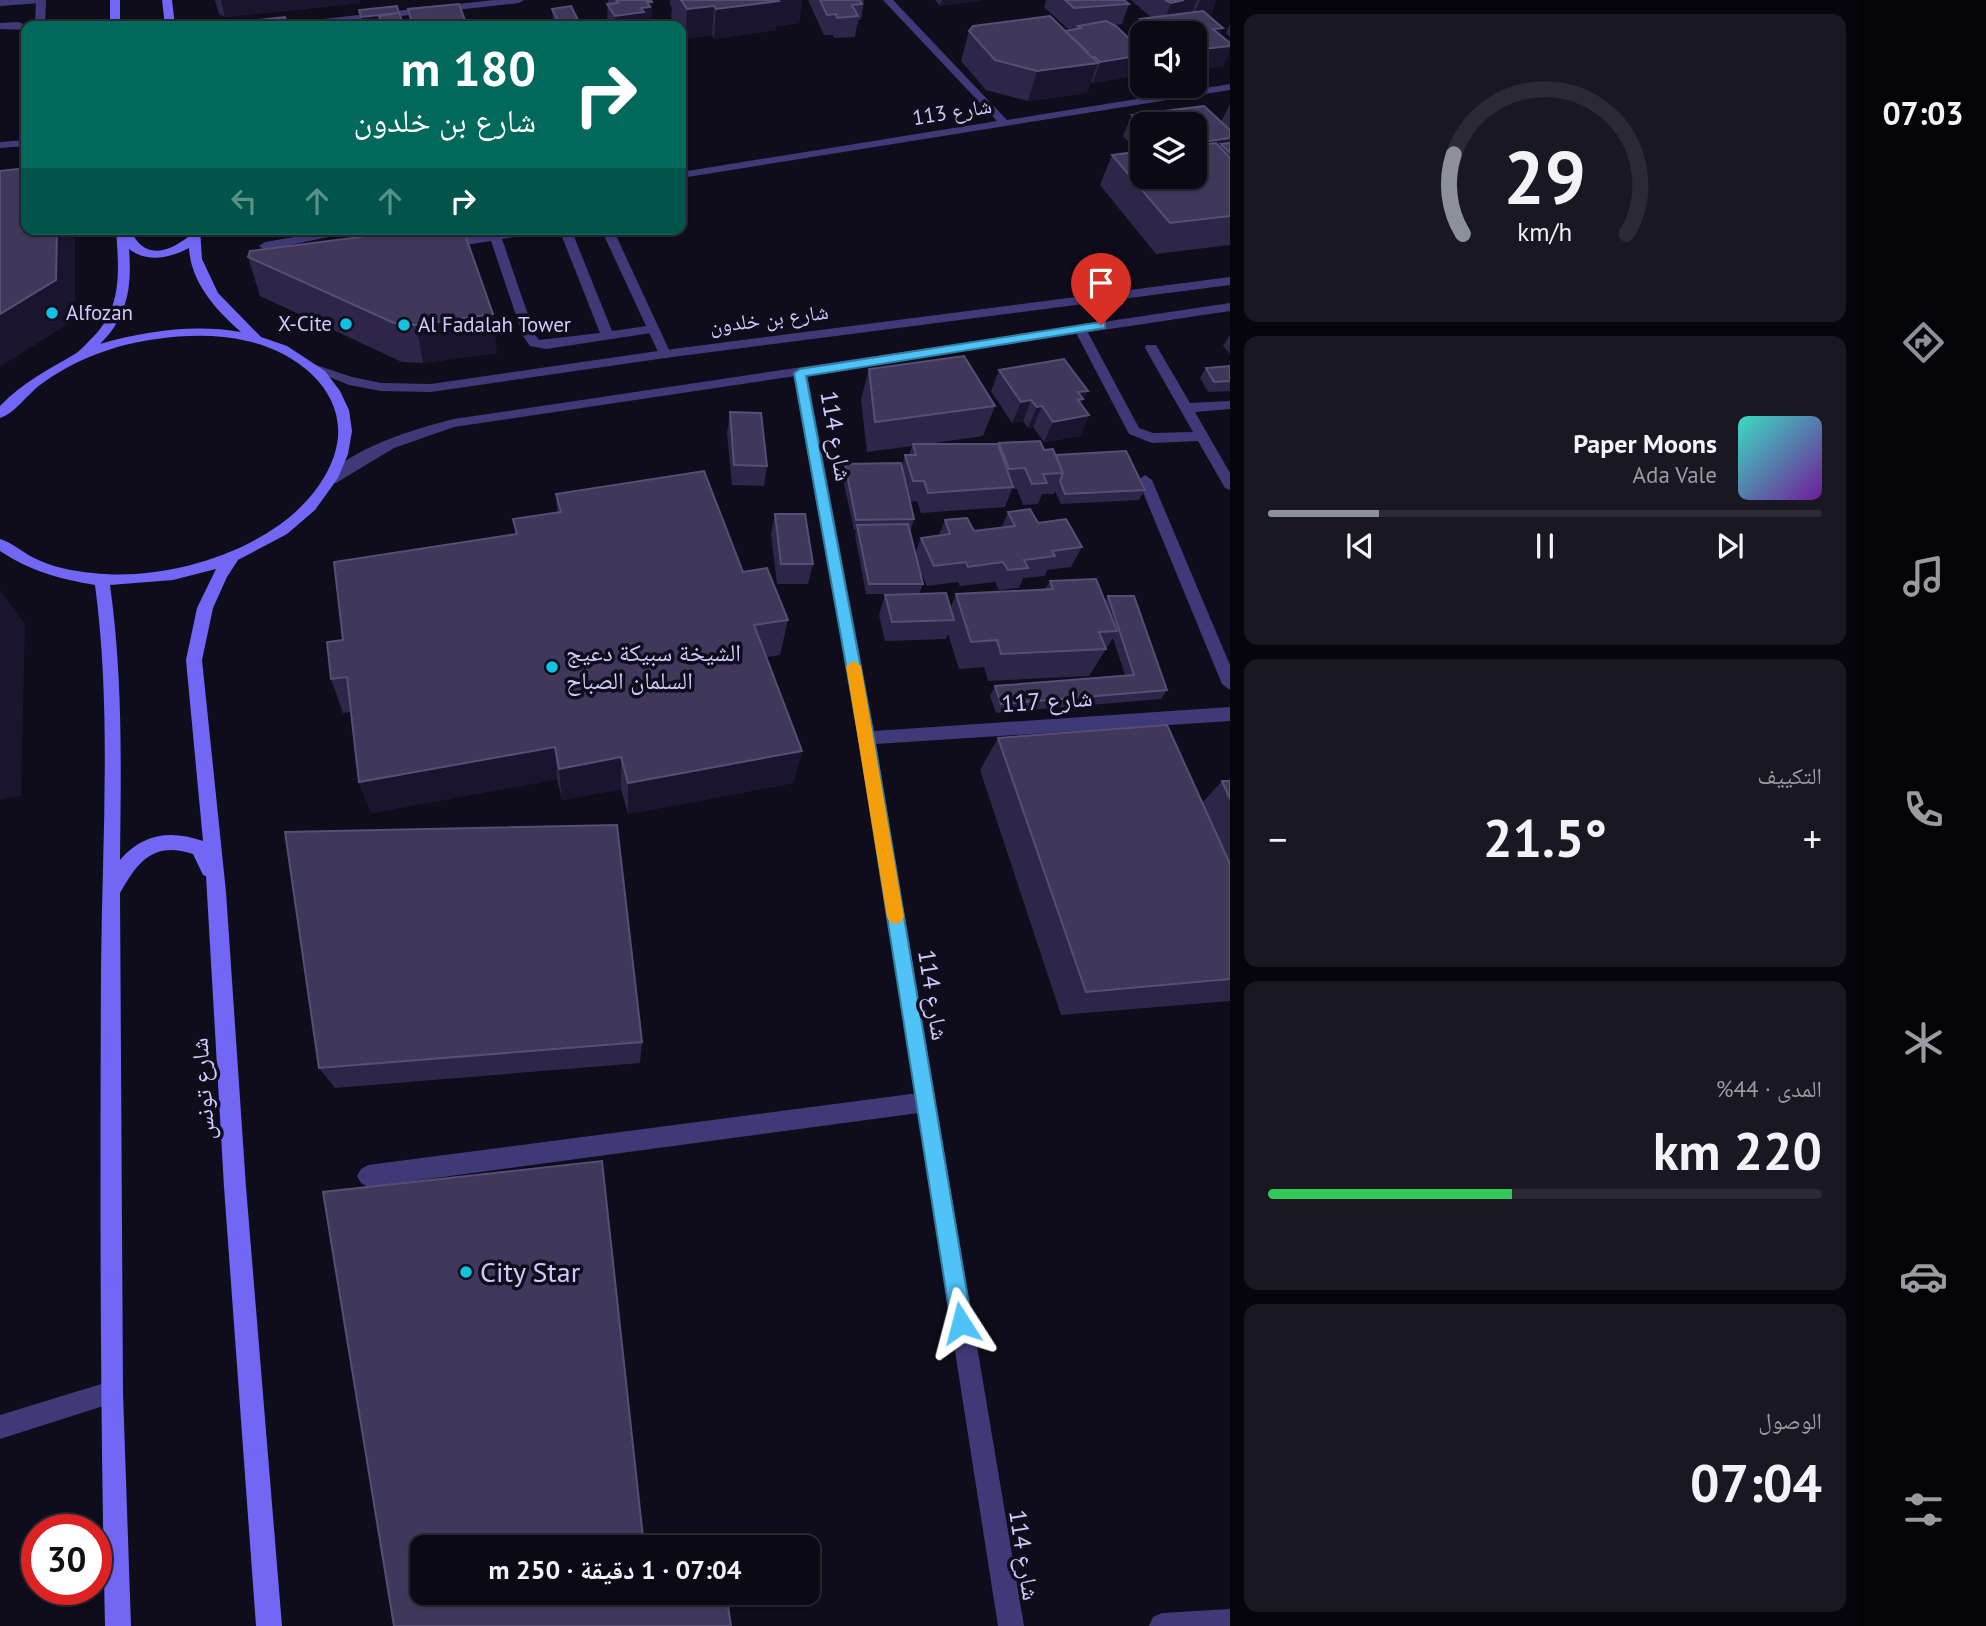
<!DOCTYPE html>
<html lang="ar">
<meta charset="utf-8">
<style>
:root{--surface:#0b0914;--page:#191722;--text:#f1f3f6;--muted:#9a9aa0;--line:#2b2a34;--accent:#8c9099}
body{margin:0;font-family:"PT Sans","Noto Naskh Arabic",sans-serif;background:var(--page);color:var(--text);direction:rtl;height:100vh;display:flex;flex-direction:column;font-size:26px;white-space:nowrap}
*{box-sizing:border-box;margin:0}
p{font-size:23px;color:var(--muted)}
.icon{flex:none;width:38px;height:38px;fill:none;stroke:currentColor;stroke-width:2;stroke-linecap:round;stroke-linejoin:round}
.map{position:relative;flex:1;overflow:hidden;direction:ltr}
.details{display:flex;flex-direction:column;gap:14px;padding:14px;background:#06050b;width:630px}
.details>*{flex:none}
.banner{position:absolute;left:21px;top:21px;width:665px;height:214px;border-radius:14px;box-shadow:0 2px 5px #0004,0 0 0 2px var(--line);direction:rtl;background:#00695c;color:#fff;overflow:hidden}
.controls{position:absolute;left:1130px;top:21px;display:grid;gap:14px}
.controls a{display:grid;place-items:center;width:77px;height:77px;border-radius:14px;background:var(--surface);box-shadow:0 2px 5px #0004,0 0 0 2px var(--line);font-size:35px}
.speed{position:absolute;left:21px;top:1514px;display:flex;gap:14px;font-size:35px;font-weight:700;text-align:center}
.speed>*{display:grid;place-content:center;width:91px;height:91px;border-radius:50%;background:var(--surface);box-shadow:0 2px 5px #0004,0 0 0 2px var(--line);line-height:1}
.speed .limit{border:10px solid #d22;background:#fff;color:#111}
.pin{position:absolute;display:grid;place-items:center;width:60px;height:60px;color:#fff;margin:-72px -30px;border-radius:50% 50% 50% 0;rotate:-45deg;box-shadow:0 0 7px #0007}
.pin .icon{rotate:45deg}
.me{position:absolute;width:77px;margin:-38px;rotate:351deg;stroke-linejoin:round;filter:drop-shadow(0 0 5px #0008)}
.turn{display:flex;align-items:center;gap:24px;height:147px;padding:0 35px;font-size:32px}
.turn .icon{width:91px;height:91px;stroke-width:2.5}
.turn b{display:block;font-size:49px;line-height:60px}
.lanes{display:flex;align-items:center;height:66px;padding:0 35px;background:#0003;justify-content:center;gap:35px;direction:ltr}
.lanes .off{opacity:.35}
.big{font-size:52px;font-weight:700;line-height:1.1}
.details .widget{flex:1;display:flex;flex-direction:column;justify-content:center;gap:10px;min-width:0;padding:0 24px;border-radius:14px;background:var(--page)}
.details .dial{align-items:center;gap:0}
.dial svg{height:182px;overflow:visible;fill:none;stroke:var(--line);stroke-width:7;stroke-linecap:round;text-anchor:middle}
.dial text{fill:var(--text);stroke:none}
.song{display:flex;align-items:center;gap:21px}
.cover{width:84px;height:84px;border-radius:10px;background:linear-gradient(135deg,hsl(170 70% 55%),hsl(280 70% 35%))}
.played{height:7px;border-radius:4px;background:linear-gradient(90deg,var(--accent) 20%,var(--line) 20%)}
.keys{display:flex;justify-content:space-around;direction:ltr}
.heat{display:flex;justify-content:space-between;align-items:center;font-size:38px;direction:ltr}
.charge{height:10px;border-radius:5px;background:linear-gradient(90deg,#34c759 44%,var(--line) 0)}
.trip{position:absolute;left:410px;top:1535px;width:410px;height:70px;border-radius:14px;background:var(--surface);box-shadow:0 2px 5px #0004,0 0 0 2px var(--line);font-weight:700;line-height:70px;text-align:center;direction:rtl}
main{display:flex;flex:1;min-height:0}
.dock{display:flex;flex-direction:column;width:126px;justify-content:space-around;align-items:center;background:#040408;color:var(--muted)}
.dock .icon{width:49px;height:49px}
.dock .active{color:var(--accent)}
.dock b{font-size:32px;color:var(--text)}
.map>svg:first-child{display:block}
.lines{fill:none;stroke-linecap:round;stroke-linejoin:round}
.service{fill:#3f3a77;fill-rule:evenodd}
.minor{fill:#3f3a77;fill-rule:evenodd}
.tertiary{fill:#3f3a77;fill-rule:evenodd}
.secondary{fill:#7167f4;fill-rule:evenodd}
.wall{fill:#2d2648;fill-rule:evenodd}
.shaded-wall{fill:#1a142e}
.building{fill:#3f385b;stroke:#564e74;stroke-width:2}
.route{fill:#4fc3f7;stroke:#337fa1;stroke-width:2}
.slow{fill:#f59e0b}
.poi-dot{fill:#10c4e1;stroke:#0f0c1b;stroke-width:2.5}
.labels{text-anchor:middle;stroke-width:7;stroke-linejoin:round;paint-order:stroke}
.far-street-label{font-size:21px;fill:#d1c9fb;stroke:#0f0c1b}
.far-poi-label{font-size:21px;fill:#d1c9fb;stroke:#0f0c1b;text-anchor:start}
.street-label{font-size:24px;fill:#d1c9fb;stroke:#0f0c1b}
.poi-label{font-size:24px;fill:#d1c9fb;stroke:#0f0c1b;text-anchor:start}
.near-poi-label{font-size:28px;fill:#d1c9fb;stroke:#0f0c1b;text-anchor:start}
</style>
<main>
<nav class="dock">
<b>07:03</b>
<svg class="icon active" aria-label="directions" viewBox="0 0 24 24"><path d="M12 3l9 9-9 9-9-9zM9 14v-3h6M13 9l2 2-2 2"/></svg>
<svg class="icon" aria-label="music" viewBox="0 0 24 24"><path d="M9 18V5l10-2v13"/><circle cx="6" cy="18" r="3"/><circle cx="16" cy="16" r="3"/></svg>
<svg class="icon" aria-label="phone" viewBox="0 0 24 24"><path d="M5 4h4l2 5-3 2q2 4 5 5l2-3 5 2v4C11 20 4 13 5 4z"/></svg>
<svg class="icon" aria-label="climate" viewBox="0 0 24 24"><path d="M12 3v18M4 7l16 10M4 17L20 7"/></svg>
<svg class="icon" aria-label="car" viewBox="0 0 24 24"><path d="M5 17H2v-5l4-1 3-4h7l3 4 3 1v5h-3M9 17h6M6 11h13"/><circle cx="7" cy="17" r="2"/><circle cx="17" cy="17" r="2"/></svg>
<svg class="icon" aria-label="filters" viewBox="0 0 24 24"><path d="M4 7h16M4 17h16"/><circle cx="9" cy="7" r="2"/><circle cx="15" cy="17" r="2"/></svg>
</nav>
<section class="details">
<div class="widget dial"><svg viewBox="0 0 100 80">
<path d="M14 69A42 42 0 1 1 86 69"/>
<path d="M14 69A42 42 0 0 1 10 34" stroke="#8c9099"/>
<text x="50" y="56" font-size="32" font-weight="700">29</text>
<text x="50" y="72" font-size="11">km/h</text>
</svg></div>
<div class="widget">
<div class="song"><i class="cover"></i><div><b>Paper Moons</b><p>Ada Vale</p></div></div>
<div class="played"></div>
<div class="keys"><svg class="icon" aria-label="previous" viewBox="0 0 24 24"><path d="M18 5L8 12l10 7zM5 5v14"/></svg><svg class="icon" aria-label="pause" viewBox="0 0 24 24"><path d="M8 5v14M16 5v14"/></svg><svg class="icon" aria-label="next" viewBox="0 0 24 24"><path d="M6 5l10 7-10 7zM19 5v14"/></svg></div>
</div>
<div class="widget"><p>التكييف</p>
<div class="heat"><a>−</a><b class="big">21.5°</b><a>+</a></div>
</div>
<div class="widget"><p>المدى · 44%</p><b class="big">220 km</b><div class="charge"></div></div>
<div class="widget"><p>الوصول</p><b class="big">07:04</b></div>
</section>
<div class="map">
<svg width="1230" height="1626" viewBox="0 0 1230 1626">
<rect width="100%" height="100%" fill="#0f0c1b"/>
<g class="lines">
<!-- service -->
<g class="service">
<polygon points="36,0 46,0 45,26 35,26"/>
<polygon points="18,22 30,26 26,26 26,30 0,29 0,23"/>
<polygon points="26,140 26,146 0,148 0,142"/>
<polygon points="522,229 554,229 548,232 502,239 535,335 539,340 600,333 559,229 571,229 612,331 654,325 660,329 658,332 546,349 530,346 523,336 491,241 444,248 438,244 444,240"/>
<polygon points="1080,325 1086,329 1139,428 1153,433 1193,432 1145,348 1146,345 1156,345 1190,403 1230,401 1230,409 1195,412 1230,473 1230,490 1225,488 1198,441 1152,443 1129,434 1074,329"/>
<polygon points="1145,475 1152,480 1230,665 1230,690 1222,684 1138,480"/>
<polygon points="926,1092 933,1095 936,1102 933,1109 926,1112 368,1187 361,1183 357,1176 361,1169 368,1165"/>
<polygon points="1230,1609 1230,1626 1149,1626 1153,1617 1162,1613"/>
</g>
<!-- minor -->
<g class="minor">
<polygon points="0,0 45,0 40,3 0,6"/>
<polygon points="494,0 524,0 519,3 310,26 282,26 287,23"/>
<polygon points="883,0 893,0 1007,120 1230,84 1230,90 681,178 681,172 997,121"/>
<polygon points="341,229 368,229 265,250 259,246 265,242"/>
<polygon points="601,229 613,229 671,354 670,357 665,358 659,354"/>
<polygon points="800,369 807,373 874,731 1230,707 1230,721 876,744 1024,1626 998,1626 859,738 793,373"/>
<polygon points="111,1381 119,1385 123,1393 119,1401 0,1439 0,1415"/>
</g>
<!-- tertiary -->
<g class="tertiary">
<polygon points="1230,277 1230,285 665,358 431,392 381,391 349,385 310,369 316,365 352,377 381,383 431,384 665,350"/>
<path d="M1230,303V311L454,427L394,448L336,483H326L324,480C347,449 417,428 454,419Z"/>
</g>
<!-- secondary -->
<g class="secondary">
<rect x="110" y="0" width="10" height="26"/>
<polygon points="162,0 172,0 175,26 165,26"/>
<path d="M116,229H130C143,259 166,254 188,237V229H200L202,259L218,293L261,337L287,346L325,371L340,391L349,410L352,431L348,454L338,478L315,510L287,534L238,560L227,577L213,608L202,660L226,892L246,1187L282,1626H256L224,1187L206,876L203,875L193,854C154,841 138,861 120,893L123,1393L131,1626H105C100,1407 100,1189 101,970C102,841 112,713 95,585C60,579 30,571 0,551V539C11,542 21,551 32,557C52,567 71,571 93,573C176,583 304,542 334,456C354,396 299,352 247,341C218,334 186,335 157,339C116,344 73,360 40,385C28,394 14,414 0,418V406C22,383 47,370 75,354C80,351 85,345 90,340C123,309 119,271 116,229ZM189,248C191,283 216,310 241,332C194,324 146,331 100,344C128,317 132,286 129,249C147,263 170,258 189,248ZM216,569L197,608L186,660L203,841C171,830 143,833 120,860C121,766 123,679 110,585L173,580Z"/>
</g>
</g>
<!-- wall -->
<g class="wall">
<polygon points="215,0 359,0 360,3 225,17 219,14"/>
<polygon points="608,0 651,0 652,2 651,22 650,22 650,26 653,26 609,26 607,24"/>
<polygon points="670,0 802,0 799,23 776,26 776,30 714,39 712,35 686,39 681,31 681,26 677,26 671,18 672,7 670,5"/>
<polygon points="808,0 864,0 861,19 859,19 858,24 857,25 855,37 834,38 833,35 824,35"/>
<polygon points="935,0 982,0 940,6"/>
<polygon points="1046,0 1124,0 1129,4 1122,24 1114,25 1136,45 1138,44 1133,40 1140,19 1152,18 1131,0 1216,0 1211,14 1206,14 1220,34 1230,43 1230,51 1223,66 1195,70 1195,33 1143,33 1143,74 1093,83 1091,81 1087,93 1028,101 986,90 961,61 969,31 1065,31 1077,29 1078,28 1068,29 1044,7"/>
<polygon points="408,9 466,23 466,26 411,26"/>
<polygon points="552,9 580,26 556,26 553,19"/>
<polygon points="1230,24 1230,37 1226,33"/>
<path d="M1230,104V245L1156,254L1100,185L1112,155L1139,152L1123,136L1132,115L1221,122ZM1143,124L1195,177H1143Z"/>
<polygon points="248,257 497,353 423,363 402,362 260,296"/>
<polygon points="1230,335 1230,354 1223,346 1229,336"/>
<polygon points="1230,366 1230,391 1208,392 1200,378 1206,368"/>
<polygon points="869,369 995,406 983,436 928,444 998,446 999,443 1044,450 1145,490 1139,500 1061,504 1055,491 1054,494 1042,494 1038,504 1023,505 1017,489 1012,489 1005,507 921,513 917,501 910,502 914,519 911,529 910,529 915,553 921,538 939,535 945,520 974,531 1002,527 1008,512 1038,523 1082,547 1071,567 1047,570 1045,576 1023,578 1019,588 999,590 995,582 960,586 958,582 927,586 919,568 923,584 919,594 866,594 855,535 856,530 854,530 842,475 845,464 902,467 905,455 909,455 912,446 867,452 861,399"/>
<polygon points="999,370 1088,391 1081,405 1089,415 1080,436 1044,442 1033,427 1028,428 1023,421 1012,423 991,391"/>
<polygon points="730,412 767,466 764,486 732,485 727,433"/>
<polygon points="556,494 743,572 788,620 780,655 767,657 802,751 793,783 628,814 621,789 562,800 557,779 371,813 359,782 351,712 343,713 331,679 515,534 513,519 557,512"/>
<polygon points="775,514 813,564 808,584 777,584 771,534"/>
<polygon points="1050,581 1105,601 1108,596 1167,690 1161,699 996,713 990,696 995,686 1125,675 1113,638 1089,676 988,681 984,667 959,669 948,634 946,639 885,641 879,615 885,595 951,607 956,594 1045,590"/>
<polygon points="998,738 1202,803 1222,781 1230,780 1230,1001 1061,1015 980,770"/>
<polygon points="642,1042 640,1063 335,1088 319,1068"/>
</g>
<!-- shaded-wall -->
<g class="shaded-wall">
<polygon points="221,0 359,0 360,3 225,17"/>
<polygon points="776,0 802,0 799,23 776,26 776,30 714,39 716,9"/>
<polygon points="942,0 982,0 940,6"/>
<polygon points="1184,0 1197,0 1190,17 1163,23 1171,3"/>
<polygon points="1200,0 1216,0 1211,14 1203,15 1192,19"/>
<polygon points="647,2 652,2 651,22 650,22 649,26 615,26 615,16"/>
<polygon points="714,6 712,35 686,39 687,9"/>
<polygon points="399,13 379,16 381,26 363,26 361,17"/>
<polygon points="579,22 580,26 560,26 560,25"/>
<polygon points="1223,28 1214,48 1230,46 1230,51 1223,66 1195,70 1195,50 1213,29"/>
<polygon points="1143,55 1143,74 1093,83 1100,62"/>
<polygon points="1095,57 1092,64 1098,63 1087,93 1028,101 1037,71"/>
<polygon points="1230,138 1230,152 1221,144 1213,160 1195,162 1195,143"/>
<polygon points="57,229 75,229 75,319 0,367 0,314"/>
<polygon points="493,314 497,353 423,363 416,325"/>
<polygon points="1088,391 1078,412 1089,415 1080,436 1044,442 1053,422 1078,392"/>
<polygon points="1031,400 1023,421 1012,423 1021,402"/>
<polygon points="1042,406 1033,427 1028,428 1037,407"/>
<polygon points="0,590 25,624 21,796 0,800"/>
<polygon points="555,747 557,779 371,813 359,782"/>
<polygon points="802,751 793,783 628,814 628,783"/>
<polygon points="621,757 621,789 562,800 559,769"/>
</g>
<!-- building -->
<g class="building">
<polygon points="616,0 651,0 652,2 647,2 650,7 641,8 644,12 615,16 607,4 618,3"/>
<polygon points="681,0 778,0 779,1 716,9 714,6 687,9"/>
<polygon points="820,0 859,0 862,4 852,5 858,16 837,18 836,14 827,15"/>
<polygon points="1065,0 1124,0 1129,4 1074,8"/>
<polygon points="1165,0 1184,0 1171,3"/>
<polygon points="459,4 466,23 459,24 460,26 413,26 408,9"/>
<polygon points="397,6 399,13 361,17 359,10"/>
<polygon points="571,6 579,22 560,25 552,9"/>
<polygon points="1203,11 1223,28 1213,29 1230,43 1230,46 1195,50 1195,33 1156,33 1140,19"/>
<polygon points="399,13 404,26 383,26 379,16"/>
<polygon points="1050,16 1098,63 1037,71 995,60 969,31 973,26"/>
<polygon points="285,17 287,26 226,26 230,23"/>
<polygon points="1106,21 1116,26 1136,45 1143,43 1143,55 1100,62 1095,57 1092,57 1085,51 1087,51 1065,31 1081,28 1078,26"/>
<polygon points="1204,106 1230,130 1230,138 1195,143 1195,124 1143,124 1143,126 1132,115"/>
<polygon points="1216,143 1230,158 1230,216 1170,223 1112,155 1143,151 1143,177 1195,177 1195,146"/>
<polygon points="1230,143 1230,153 1221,144"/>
<polygon points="26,168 26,229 57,229 56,280 0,314 0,171"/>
<polygon points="423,229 463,229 493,314 416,325 394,323 248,257 250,251"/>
<polygon points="964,356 995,406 875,422 869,369"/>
<polygon points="1064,359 1088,391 1078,392 1083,399 1078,400 1089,415 1053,422 1042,406 1037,407 1031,400 1021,402 999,370"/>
<polygon points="1230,366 1230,381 1214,382 1206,368"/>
<polygon points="730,412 761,413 767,466 734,465"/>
<polygon points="1040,441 1044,450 1053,449 1063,473 1043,474 1047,483 1032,484 1025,468 1009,469 999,443"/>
<polygon points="913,444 998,444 1013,487 928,493 924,481 913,481 905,455 916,455"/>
<polygon points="1126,451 1145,490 1065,494 1060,481 1063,473 1056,455"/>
<polygon points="901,463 914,519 856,520 845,464"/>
<polygon points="704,471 743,572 767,568 788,620 754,625 802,751 628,783 621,757 559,769 555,747 359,782 347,677 331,679 327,642 343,640 334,562 517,534 513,519 561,512 556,494"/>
<polygon points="1030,509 1038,523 1066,519 1082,547 1052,551 1055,556 1024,560 1028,568 1008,570 1003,562 968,567 966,562 934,566 921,538 950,534 945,520 967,518 974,531 1015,526 1008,512"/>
<polygon points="775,514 805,514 813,564 781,564"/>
<polygon points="908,524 923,584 869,584 857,525"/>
<polygon points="1096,579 1117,631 1099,632 1106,649 1001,654 997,640 971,642 956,594 1053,589 1050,581"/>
<polygon points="946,593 954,620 892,622 885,595"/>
<polygon points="1108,596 1134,596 1167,690 1001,704 995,686 1134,675"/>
<polygon points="1167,725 1230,864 1230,979 1086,992 998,738"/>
<polygon points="1222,781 1230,781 1230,799"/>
<polygon points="617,825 642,1042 319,1068 285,832"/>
<polygon points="602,1161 644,1547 422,1547 422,1592 726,1592 731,1626 394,1626 323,1192"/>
</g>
<!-- route -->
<polygon class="route" points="1101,322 1105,323 1105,328 806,376 874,738 972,1323 969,1330 961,1333 954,1330 951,1323 859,738 794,373 800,369"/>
<!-- slow -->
<polygon class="slow" points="854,661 861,666 904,917 901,922 895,924 890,922 887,917 846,666"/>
<!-- markers -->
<g class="poi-dot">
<circle cx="52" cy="313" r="7"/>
<circle cx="346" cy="324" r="7"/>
<circle cx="404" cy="325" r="7"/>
<circle cx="552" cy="667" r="7"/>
<circle cx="466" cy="1272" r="7"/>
</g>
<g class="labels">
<!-- far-street labels -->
<g class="far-street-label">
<text transform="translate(952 112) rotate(-9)" y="7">شارع 113</text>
<text transform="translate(769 319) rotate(-7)" y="7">شارع بن خلدون</text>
</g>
<!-- far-poi labels -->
<g class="far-poi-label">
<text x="66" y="320">Alfozan</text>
<text x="332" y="331" text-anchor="end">X-Cite</text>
<text x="418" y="332">Al Fadalah Tower</text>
</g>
<!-- street labels -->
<g class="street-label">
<text transform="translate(836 436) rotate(80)" y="8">شارع 114</text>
<text transform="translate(1047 701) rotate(-4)" y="8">شارع 117</text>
<text transform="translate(933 995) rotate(81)" y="8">شارع 114</text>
<text transform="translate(203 1089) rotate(-94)" y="8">شارع تونس</text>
<text transform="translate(1024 1555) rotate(81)" y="8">شارع 114</text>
</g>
<!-- poi labels -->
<g class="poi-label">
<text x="566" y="661">الشيخة سبيكة دعيج<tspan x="566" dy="28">السلمان الصباح</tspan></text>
</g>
<!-- near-poi labels -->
<g class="near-poi-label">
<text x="480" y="1282">City Star</text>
</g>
</g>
</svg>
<div class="controls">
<a><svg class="icon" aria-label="sound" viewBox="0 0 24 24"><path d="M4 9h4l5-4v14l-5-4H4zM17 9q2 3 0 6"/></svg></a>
<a><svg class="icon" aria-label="layers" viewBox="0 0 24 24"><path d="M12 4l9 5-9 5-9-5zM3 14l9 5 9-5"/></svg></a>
</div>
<div class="speed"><div class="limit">30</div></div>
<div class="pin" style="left:1101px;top:325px;background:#d93025"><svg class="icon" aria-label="arrive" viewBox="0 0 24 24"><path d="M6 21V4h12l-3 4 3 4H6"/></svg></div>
<svg class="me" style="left:961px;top:1323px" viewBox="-20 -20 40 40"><path d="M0-17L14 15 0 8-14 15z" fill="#4fc3f7" stroke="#fff" stroke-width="4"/></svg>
<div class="trip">07:04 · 1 دقيقة · 250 m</div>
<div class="banner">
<div class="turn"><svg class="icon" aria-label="right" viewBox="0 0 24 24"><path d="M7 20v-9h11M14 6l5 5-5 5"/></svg><div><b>180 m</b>شارع بن خلدون</div></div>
<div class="lanes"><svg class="icon off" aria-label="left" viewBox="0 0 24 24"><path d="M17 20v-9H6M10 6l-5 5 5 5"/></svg><svg class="icon off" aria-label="ahead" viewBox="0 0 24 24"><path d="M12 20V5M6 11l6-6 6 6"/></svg><svg class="icon off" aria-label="ahead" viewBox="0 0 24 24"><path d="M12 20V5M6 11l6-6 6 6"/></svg><svg class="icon" aria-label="right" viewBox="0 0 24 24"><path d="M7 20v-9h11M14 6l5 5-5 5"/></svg></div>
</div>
</div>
</main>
